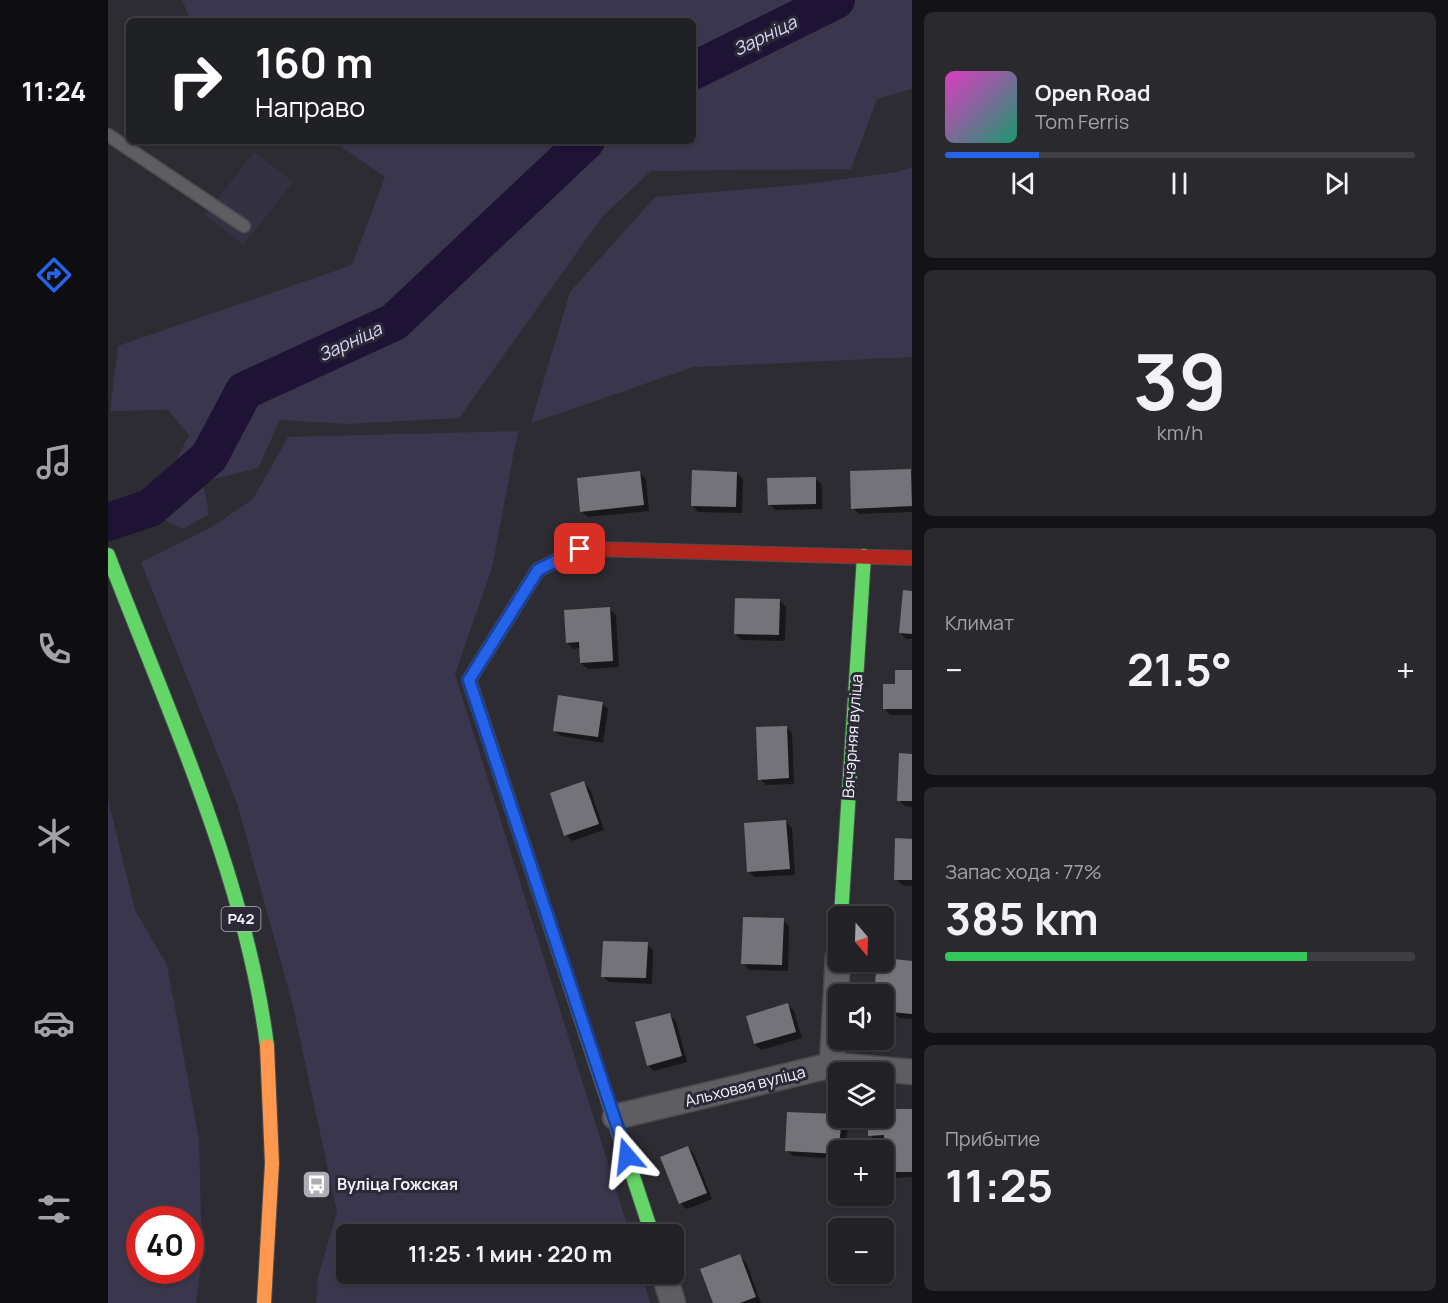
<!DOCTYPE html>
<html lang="ru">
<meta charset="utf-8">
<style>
:root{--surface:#222126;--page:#2a292e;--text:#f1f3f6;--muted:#a2a3a7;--line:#3f3e43;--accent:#2563eb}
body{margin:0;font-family:Manrope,sans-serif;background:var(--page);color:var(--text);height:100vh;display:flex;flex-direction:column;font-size:22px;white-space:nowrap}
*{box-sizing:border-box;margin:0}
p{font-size:20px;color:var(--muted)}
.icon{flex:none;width:33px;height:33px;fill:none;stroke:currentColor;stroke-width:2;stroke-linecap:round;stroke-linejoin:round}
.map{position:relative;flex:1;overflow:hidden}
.sheet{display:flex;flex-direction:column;gap:12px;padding:12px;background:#131215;width:536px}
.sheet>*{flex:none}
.top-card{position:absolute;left:18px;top:18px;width:570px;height:126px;border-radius:9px;box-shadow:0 2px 4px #0004,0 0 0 2px var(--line);background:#202124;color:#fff;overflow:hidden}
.needle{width:39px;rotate:161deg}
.fabs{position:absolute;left:720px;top:906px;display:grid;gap:12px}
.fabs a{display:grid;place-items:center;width:66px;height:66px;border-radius:9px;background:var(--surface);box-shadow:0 2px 4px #0004,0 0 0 2px var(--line);font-size:30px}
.speed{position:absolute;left:18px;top:1206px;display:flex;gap:12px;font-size:30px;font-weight:700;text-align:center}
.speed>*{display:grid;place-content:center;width:78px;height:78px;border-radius:50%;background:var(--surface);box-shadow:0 2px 4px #0004,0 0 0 2px var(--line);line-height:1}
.speed .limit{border:9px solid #d22;background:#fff;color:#111}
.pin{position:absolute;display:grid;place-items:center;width:51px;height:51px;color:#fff;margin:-26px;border-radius:12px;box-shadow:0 3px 9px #0006}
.me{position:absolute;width:66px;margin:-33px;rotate:343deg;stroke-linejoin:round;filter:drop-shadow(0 0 4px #0008)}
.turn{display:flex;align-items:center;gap:21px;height:126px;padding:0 30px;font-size:27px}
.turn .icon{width:78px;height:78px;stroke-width:2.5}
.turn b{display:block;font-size:42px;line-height:51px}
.big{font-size:45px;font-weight:700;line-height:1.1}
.sheet .card{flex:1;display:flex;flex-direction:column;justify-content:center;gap:9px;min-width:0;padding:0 21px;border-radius:9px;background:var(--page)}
.sheet .dial{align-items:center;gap:0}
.dial b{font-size:78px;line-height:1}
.song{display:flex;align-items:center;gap:18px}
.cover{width:72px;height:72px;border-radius:9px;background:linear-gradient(135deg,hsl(310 70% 55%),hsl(160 70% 35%))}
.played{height:6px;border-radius:3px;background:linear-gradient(90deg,var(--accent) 20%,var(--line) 20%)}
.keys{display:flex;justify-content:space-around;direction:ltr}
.heat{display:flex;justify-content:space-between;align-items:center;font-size:33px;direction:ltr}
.charge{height:9px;border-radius:4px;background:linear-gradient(90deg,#34c759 77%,var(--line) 0)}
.trip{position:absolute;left:228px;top:1224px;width:348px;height:60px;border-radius:9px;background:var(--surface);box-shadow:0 2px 4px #0004,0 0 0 2px var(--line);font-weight:700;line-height:60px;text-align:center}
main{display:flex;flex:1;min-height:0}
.tab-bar{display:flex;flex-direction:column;width:108px;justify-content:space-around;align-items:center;background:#0e0d0f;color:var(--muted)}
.tab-bar .icon{width:42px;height:42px}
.tab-bar .on{color:var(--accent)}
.tab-bar b{font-size:27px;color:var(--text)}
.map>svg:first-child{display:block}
.built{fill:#343142}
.green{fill:#3a364d;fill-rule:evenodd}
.shadow{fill:#0007}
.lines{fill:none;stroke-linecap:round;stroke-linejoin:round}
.river{stroke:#1e1335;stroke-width:38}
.building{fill:#747379}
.lane-casing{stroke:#4a4a50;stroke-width:15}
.street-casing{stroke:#4a4a50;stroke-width:27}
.fast-casing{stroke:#4a4a50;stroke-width:16}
.slow-casing{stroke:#4a4a50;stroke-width:16}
.jam-casing{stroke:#4a4a50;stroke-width:16}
.lane{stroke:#5e5d61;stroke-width:12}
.street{stroke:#5e5d61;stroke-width:24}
.fast{stroke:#63d668;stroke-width:14}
.slow{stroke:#ff974d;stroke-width:14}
.jam{stroke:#b3261e;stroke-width:14}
.route-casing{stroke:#184099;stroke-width:15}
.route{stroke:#2563eb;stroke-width:10}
.labels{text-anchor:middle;stroke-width:6;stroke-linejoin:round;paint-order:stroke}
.shield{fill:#2c2936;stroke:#b8b6c0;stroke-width:1.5}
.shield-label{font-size:15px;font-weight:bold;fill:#f4f2fb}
.street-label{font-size:16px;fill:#f4f2fb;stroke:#2c2936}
.poi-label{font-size:16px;font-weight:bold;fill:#f4f2fb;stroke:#2c2936;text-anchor:start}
.water-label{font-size:18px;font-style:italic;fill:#dcd4ff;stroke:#2c2936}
</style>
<main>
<nav class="tab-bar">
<b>11:24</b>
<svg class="icon on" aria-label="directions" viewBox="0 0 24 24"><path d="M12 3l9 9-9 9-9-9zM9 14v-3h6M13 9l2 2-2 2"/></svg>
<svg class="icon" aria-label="music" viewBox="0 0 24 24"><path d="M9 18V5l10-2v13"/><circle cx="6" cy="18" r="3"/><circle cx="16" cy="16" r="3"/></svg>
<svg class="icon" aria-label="phone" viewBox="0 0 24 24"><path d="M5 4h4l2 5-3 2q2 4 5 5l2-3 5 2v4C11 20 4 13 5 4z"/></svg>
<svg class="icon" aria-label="climate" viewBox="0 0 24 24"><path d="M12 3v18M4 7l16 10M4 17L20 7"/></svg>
<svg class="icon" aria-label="car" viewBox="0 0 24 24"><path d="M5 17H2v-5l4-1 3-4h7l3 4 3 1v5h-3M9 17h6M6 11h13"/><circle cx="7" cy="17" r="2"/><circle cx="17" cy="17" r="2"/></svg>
<svg class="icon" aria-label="filters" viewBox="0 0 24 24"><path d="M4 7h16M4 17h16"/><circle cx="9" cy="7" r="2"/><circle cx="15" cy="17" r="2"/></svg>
</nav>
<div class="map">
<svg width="805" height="1303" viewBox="0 0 805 1303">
<rect width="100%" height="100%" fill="#2d2c33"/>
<!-- built -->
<polygon class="built" points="146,152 185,182 135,245 97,215"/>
<!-- green -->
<g class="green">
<polygon points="74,0 804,0 804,89 769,99 743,169 543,171 494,217 351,418 238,424 172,420 150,468 95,482 101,514 75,529 53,518 54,488 81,435 60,410 2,411 10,346 244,265 277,177 225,141 585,141 585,21 83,21"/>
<polygon points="804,167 804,357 586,367 423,423 462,292 547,197 700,184 789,172"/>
<polygon points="410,431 384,568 347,674 522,1234 238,1234 238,1274 534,1274 542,1303 208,1303 210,1277 229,1212 185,1006 129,803 33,562 102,528 145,499 180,437"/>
<path d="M0,799L27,910L59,965L91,1140L94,1256L88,1303H0ZM32,1220H82V1270H32Z"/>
</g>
<!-- shadow -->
<g class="shadow">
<polygon points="802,470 805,473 805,512 751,514 745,508"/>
<polygon points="532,473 538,479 541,511 480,517 473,511"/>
<polygon points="629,473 635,479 634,513 590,512 584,505"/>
<polygon points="707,478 714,485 714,509 668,510 661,504"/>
<polygon points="805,593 805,639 798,639 792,632"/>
<polygon points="672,601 678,607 677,641 633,640 627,633"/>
<polygon points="501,609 508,615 511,667 480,669 473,663 472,648 466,649 459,643"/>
<polygon points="805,672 805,715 782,715 776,708 789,686"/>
<polygon points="494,703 500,709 495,743 453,736 446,730"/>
<polygon points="678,727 684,733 686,784 658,785 652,779"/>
<polygon points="805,755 805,807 797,806 791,800"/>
<polygon points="476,783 482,789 496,830 464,841 458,835"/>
<polygon points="678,822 684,828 687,875 646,877 640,871"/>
<polygon points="805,840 805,886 794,885 788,879"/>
<polygon points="675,920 681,926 680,971 641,970 635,963"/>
<polygon points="539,944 545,950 544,984 501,982 495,976"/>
<polygon points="776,960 805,962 805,1019 791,1018 785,1012 785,1004 776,1003 776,994 768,994 771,962"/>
<polygon points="680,1005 686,1011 694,1038 653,1050 647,1044"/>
<polygon points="561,1015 568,1021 579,1062 546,1071 540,1065"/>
<polygon points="805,1110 805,1177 784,1178 778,1172 778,1141 768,1141 762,1135 761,1118 776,1118 776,1111"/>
<polygon points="681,1113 735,1118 740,1122 738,1150 730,1150 730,1159 685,1156 679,1150"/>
<polygon points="580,1147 586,1154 604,1199 579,1209 572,1203"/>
<polygon points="631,1256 638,1262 653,1303 606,1303"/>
</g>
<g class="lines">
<!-- river -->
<g class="river">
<polyline points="585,71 728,0"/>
<polyline points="0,522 42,508 101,457 136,391 286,322 478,141"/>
</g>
</g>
<!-- building -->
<g class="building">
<polygon points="803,469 804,506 743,509 742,471"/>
<polygon points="584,470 629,472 628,507 583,506"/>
<polygon points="532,471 536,505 472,512 469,478"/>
<polygon points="708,477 708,504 660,505 659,478"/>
<polygon points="795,590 805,591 805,634 791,633"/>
<polygon points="627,598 672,599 671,635 626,634"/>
<polygon points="502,607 505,661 472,663 471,642 458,643 456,610"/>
<polygon points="787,670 805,670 805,709 775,709 775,684 787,684"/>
<polygon points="450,695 495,702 490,737 445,731"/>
<polygon points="679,726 681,778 650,780 648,727"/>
<polygon points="791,753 805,754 805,801 789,801"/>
<polygon points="476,781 491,824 456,836 442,793"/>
<polygon points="678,820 682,869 639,872 636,823"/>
<polygon points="787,838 805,839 805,880 786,880"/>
<polygon points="635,917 676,918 674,965 633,964"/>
<polygon points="495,941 540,942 538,978 493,977"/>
<polygon points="776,958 805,961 805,1014 783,1012 784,999 766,994 769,962 776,962"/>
<polygon points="680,1003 688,1032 646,1044 638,1016"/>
<polygon points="562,1013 574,1056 539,1066 527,1022"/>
<polygon points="776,1109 805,1109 805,1172 777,1172 776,1135 760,1136 760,1118 776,1118"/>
<polygon points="679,1112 730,1114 730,1118 734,1118 730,1154 677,1151"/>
<polygon points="580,1146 599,1193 571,1204 552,1157"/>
<polygon points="632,1254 648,1297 632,1303 605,1303 592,1269"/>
</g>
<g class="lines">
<defs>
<polyline id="lane" points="0,135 136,226"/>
<g id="street">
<polyline points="724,1065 730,956"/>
<polyline points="507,1117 724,1065 805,1072"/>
<polyline points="556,1274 565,1303"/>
</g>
<g id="fast">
<path d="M0,555C60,712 138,879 159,1046"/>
<polyline points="384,749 544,1234"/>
<polyline points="733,916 756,556"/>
</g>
<g id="slow">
<polyline points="384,749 361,680 430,570 472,549 487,549"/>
<polyline points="156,1303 164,1163 159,1046"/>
</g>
<polyline id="jam" points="487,549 805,558"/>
</defs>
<!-- lane casing -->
<use href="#lane" class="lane-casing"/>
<!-- street casing -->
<use href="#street" class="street-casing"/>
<!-- fast casing -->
<use href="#fast" class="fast-casing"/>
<!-- slow casing -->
<use href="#slow" class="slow-casing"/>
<!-- jam casing -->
<use href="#jam" class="jam-casing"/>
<!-- lane -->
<use href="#lane" class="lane"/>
<!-- street -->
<use href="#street" class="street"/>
<!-- fast -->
<use href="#fast" class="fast"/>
<!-- slow -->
<use href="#slow" class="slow"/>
<!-- jam -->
<use href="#jam" class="jam"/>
</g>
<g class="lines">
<defs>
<polyline id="route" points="472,549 430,570 361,680 519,1156"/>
</defs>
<!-- route casing -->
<use href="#route" class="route-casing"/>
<!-- route -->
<use href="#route" class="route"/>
</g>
<!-- icons -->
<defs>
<symbol id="bus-square" viewBox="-11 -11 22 22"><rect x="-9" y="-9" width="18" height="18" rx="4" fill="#aeadb5" stroke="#2c2936"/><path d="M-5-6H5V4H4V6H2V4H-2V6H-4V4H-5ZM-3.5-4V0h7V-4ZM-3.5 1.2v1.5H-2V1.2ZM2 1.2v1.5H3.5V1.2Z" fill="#fff"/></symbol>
</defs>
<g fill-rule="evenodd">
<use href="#bus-square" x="192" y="1168" width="33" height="33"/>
</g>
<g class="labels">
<!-- shield labels -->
<rect class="shield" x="113.5" y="907" width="39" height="24" rx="4.5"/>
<g class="shield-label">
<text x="133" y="924">Р42</text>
</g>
<!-- street labels -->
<g class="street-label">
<text transform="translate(744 736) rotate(-86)" y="6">Вячэрняя вуліца</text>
<text transform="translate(637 1086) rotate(-14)" y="6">Альховая вуліца</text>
</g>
<!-- poi labels -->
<g class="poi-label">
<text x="229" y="1190">Вуліца Гожская</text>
</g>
<!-- water labels -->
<g class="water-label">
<text transform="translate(657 36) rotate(-26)" y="6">Зарніца</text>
<text transform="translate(242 342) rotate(-25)" y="6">Зарніца</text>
</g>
</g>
</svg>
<div class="fabs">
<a><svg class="needle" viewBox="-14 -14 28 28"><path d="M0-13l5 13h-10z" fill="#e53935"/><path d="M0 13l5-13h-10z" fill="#a2a3a7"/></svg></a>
<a><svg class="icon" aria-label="sound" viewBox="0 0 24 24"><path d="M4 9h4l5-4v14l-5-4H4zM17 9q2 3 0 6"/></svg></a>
<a><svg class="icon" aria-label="layers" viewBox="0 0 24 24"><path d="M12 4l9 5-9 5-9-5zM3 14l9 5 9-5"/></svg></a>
<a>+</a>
<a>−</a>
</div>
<div class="speed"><div class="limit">40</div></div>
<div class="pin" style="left:472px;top:549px;background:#d93025"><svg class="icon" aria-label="arrive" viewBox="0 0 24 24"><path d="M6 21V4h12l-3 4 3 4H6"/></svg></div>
<svg class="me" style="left:519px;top:1156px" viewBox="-20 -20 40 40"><path d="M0-17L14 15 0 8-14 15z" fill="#2563eb" stroke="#fff" stroke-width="4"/></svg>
<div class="trip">11:25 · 1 мин · 220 m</div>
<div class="top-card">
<div class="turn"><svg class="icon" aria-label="right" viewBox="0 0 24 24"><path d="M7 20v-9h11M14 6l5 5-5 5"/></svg><div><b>160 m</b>Направо</div></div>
</div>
</div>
<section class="sheet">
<div class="card">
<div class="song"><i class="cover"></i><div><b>Open Road</b><p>Tom Ferris</p></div></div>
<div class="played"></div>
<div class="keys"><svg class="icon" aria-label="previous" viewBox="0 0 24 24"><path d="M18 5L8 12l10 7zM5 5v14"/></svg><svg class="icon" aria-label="pause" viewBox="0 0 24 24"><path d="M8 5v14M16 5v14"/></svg><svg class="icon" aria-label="next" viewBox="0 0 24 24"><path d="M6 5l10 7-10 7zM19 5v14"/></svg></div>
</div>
<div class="card dial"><b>39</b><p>km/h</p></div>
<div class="card"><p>Климат</p>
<div class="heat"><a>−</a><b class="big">21.5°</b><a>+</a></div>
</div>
<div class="card"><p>Запас хода · 77%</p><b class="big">385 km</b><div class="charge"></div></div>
<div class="card"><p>Прибытие</p><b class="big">11:25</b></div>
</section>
</main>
